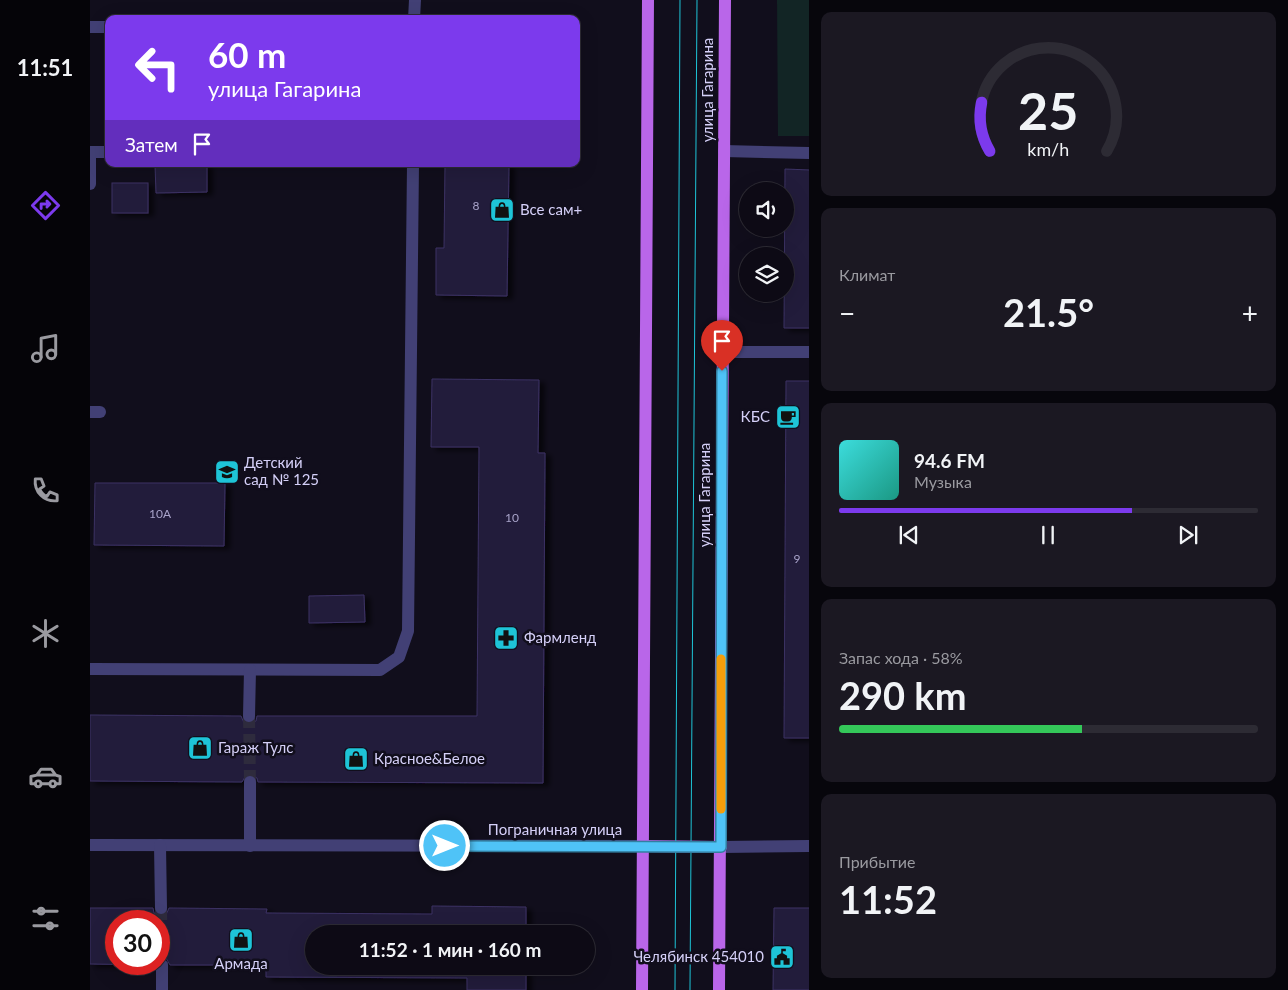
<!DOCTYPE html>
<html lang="ru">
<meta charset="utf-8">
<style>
:root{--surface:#0d0a15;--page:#1b1822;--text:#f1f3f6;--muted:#9a9aa0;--line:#2d2b34;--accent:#7c3aed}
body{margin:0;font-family:Lato,sans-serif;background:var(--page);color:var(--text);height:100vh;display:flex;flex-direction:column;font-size:19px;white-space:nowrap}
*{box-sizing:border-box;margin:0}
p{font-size:16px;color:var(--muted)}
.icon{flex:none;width:28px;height:28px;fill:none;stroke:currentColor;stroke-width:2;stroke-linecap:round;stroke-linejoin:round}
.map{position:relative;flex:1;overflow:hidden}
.drawer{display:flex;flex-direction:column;gap:12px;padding:12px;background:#07060c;width:479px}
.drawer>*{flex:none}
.top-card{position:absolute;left:15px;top:15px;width:475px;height:152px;border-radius:10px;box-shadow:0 5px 20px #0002,0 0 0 1px var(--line);background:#7c3aed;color:#fff;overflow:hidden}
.controls{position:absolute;left:649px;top:182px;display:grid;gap:10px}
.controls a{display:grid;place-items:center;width:55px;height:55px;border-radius:50%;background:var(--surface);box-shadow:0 5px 20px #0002,0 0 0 1px var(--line);font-size:25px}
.speed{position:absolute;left:15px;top:910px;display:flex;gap:10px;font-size:25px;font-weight:700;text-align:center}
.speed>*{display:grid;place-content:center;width:65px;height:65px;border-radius:50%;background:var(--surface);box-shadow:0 5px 20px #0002,0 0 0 1px var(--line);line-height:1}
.speed .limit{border:8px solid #d22;background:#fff;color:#111}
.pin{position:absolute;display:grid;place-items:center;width:42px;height:42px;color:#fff;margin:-51px -21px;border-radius:50% 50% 50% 0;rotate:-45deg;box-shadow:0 0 5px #0007}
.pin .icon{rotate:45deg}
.me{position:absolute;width:55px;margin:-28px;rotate:90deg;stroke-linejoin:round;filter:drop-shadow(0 0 4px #0008)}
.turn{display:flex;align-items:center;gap:18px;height:105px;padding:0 20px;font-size:22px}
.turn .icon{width:65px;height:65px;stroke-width:2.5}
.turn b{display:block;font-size:35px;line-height:42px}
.then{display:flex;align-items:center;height:48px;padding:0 20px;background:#0003;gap:10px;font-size:19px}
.big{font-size:38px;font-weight:700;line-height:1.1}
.drawer .card{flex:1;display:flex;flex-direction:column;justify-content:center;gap:8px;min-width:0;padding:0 18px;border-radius:10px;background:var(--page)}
.drawer .dial{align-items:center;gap:0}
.dial svg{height:130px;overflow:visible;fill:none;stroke:var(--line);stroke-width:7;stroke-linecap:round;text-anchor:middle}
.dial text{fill:var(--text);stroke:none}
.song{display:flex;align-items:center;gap:15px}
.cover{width:60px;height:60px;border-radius:8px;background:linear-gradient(135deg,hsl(180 70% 55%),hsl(170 70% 35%))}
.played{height:5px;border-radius:2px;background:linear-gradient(90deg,var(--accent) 70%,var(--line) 70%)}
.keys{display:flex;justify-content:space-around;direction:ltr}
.heat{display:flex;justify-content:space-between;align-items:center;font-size:28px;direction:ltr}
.charge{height:8px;border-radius:4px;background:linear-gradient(90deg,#34c759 58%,var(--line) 0)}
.trip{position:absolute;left:215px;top:925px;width:290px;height:50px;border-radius:25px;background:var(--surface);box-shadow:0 5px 20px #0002,0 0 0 1px var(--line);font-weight:700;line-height:50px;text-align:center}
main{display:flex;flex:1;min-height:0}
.dock{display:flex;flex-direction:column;width:90px;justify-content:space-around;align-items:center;background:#050408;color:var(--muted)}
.dock .icon{width:35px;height:35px}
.dock .selected{color:var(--accent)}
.dock b{font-size:22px;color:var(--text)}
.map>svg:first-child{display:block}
.green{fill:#122525}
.building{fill:#231d3b;stroke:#3c3264;filter:url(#shadow)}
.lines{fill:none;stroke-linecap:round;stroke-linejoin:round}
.minor-tunnel{stroke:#2e2b3d;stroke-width:12;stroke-dasharray:12 6;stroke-linecap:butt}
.minor{stroke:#424075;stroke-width:12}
.major{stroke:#b966e9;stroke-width:12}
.tram{stroke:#1ec4d7;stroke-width:1}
.route-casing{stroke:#337fa1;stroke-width:12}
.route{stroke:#4fc3f7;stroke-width:9}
.slow{stroke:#f59e0b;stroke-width:9}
.labels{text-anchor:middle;stroke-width:5;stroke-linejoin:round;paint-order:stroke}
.number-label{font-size:12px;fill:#a8a3c9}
.street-label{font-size:15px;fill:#d5d0f8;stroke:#110e1c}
.poi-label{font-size:15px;fill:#d5d0f8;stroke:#110e1c;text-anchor:start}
</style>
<main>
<nav class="dock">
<b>11:51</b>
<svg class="icon selected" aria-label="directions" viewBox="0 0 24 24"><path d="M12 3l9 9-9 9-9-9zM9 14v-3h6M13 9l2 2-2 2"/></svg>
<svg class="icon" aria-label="music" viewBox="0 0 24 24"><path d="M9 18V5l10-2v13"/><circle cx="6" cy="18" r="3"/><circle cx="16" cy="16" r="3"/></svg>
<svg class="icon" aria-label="phone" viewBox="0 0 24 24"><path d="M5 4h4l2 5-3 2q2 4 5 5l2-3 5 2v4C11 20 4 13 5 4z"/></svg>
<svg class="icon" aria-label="climate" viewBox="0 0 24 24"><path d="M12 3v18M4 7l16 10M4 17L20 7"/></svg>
<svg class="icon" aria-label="car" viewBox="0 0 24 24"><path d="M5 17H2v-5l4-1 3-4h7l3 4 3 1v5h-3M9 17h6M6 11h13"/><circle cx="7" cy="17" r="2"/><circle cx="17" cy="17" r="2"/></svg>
<svg class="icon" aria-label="filters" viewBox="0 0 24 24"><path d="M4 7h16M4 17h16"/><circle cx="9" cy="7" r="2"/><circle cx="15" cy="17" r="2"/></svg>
</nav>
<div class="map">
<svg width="720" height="990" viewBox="0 0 720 990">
<defs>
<filter id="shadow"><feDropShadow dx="5.5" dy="3" stdDeviation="2.5" flood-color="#0009"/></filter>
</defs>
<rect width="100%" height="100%" fill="#110e1c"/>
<!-- green -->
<polygon class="green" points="687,0 719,0 719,136 688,136"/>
<!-- building -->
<g class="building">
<polygon points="117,164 117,192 66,193 65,165"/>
<polygon points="355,164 419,164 417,296 346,295 346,248 354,248"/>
<polygon points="695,169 720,170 720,328 694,328"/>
<rect x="22" y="183" width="36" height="30"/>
<polygon points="342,379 449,380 448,453 455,453 453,783 168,782 167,778 160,774 156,775 152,782 0,781 0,715 151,716 154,723 159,724 166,721 167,716 387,716 389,447 341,447"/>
<polygon points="696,381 720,381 720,738 694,738"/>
<polygon points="5,483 135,483 134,546 4,545"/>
<polygon points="274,595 275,622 219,623 219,596"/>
<polygon points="342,906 436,907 436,934 224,934 224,966 436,966 436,990 377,990 377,978 176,977 176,965 80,965 76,958 69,958 69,921 26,921 26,964 64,965 0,964 0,908 63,908 64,913 71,916 76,915 79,908 177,909 176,913 342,914"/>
<polygon points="684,908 720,908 720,990 683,990"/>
</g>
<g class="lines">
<!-- minor-tunnel -->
<g class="minor-tunnel">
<polyline points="159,716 160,782"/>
<polyline points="71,908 72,965"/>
</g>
<!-- minor -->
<g class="minor">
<polyline points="324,19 325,0"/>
<polyline points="0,27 19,27"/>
<polyline points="634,151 720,153"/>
<polyline points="0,152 0,184"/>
<polyline points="0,152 19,152"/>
<polyline points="632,352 720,352"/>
<polyline points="0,412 10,412"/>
<polyline points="0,669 290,670 309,657 318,631 323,164"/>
<polyline points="159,716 160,670"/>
<polyline points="160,782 160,846"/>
<polyline points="0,845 552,846"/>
<polyline points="70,845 71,908"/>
<polyline points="631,847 720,846"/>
<polyline points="72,990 72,965"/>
</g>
<!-- major -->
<g class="major">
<polyline points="552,846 631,847"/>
<polyline points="552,990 558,0"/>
<polyline points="629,990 635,0"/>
</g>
<!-- tram -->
<g class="tram">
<polyline points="585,990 590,0"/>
<polyline points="600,990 607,0"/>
</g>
</g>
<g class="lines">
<defs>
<polyline id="route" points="355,846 631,847 632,371"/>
</defs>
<!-- route casing -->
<use href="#route" class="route-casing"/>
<!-- route -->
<use href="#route" class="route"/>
<!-- slow -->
<polyline class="slow" points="631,809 631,659"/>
</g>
<!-- icons -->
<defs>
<symbol id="shop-square" viewBox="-11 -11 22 22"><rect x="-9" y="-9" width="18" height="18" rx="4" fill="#1ec4d7" stroke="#110e1c"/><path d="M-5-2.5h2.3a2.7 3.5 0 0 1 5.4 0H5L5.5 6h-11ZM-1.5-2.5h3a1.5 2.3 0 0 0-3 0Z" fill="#111"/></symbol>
<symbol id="cafe-square" viewBox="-11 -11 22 22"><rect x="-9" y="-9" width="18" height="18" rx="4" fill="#1ec4d7" stroke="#110e1c"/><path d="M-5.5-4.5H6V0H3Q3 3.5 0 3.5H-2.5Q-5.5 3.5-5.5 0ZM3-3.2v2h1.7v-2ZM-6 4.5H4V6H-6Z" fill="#111"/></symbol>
<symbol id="school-square" viewBox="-11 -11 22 22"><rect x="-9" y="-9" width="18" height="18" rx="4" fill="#1ec4d7" stroke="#110e1c"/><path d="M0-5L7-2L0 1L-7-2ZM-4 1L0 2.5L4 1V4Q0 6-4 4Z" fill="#111"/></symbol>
<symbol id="pharmacy-square" viewBox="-11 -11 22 22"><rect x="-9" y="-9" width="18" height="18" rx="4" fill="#1ec4d7" stroke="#110e1c"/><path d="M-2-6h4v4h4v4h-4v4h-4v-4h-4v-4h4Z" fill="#111"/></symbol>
<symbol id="civic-square" viewBox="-11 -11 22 22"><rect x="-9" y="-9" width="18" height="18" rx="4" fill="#1ec4d7" stroke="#110e1c"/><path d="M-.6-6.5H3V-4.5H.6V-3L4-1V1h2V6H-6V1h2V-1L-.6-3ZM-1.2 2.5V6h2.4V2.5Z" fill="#111"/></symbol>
</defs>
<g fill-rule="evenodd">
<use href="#shop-square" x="398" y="196" width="28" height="28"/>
<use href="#cafe-square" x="684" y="403" width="28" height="28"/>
<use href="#school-square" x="123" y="458" width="28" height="28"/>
<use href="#pharmacy-square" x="402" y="624" width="28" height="28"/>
<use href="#shop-square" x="96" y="734" width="28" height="28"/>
<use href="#shop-square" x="252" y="745" width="28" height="28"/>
<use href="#shop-square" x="137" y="926" width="28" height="28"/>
<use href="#civic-square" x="678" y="943" width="28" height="28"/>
</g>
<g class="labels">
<!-- number labels -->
<g class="number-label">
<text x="386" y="210">8</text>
<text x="70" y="518">10А</text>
<text x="422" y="522">10</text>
<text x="707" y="563">9</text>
</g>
<!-- street labels -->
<g class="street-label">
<text transform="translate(618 90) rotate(-90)" y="5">улица Гагарина</text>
<text transform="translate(615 495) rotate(-90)" y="5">улица Гагарина</text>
<text x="465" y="835">Пограничная улица</text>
</g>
<!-- poi labels -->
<g class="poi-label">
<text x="430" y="215">Все сам+</text>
<text x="680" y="422" text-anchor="end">КБС</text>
<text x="154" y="468">Детский<tspan x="154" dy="17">сад № 125</tspan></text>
<text x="434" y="643">Фармленд</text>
<text x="128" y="753">Гараж Тулс</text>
<text x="284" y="764">Красное&amp;Белое</text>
<text x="674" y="962" text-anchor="end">Челябинск 454010</text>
<text x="151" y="969" text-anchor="middle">Армада</text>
</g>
</g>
</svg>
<div class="controls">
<a><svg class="icon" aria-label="sound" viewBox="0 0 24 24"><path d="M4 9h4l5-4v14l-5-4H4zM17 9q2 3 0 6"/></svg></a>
<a><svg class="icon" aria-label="layers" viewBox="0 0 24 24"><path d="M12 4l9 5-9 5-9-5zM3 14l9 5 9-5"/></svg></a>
</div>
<div class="speed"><div class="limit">30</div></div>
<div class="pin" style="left:632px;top:371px;background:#d93025"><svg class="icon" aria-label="arrive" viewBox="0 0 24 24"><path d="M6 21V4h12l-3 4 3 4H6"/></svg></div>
<svg class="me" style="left:355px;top:846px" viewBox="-20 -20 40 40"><circle r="17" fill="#4fc3f7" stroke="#fff" stroke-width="3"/><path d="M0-11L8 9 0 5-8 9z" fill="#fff"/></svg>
<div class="trip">11:52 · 1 мин · 160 m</div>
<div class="top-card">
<div class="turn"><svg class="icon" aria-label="left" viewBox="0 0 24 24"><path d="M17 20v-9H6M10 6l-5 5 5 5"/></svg><div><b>60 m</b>улица Гагарина</div></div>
<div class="then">Затем<svg class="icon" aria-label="arrive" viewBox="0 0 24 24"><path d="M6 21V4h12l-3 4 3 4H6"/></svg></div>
</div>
</div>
<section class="drawer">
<div class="card dial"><svg viewBox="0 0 100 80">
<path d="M14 69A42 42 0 1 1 86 69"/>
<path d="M14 69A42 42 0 0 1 9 39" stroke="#7c3aed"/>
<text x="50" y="56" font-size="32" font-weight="700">25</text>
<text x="50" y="72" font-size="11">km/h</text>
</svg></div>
<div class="card"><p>Климат</p>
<div class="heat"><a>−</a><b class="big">21.5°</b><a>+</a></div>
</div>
<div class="card">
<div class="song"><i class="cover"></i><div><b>94.6 FM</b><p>Музыка</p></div></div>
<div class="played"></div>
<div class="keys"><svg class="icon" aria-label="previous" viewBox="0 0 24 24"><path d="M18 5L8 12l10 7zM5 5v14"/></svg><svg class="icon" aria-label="pause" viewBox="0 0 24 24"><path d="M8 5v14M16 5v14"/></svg><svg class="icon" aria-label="next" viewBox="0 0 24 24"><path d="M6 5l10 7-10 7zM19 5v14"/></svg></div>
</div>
<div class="card"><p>Запас хода · 58%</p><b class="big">290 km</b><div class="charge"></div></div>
<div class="card"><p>Прибытие</p><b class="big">11:52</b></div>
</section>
</main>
